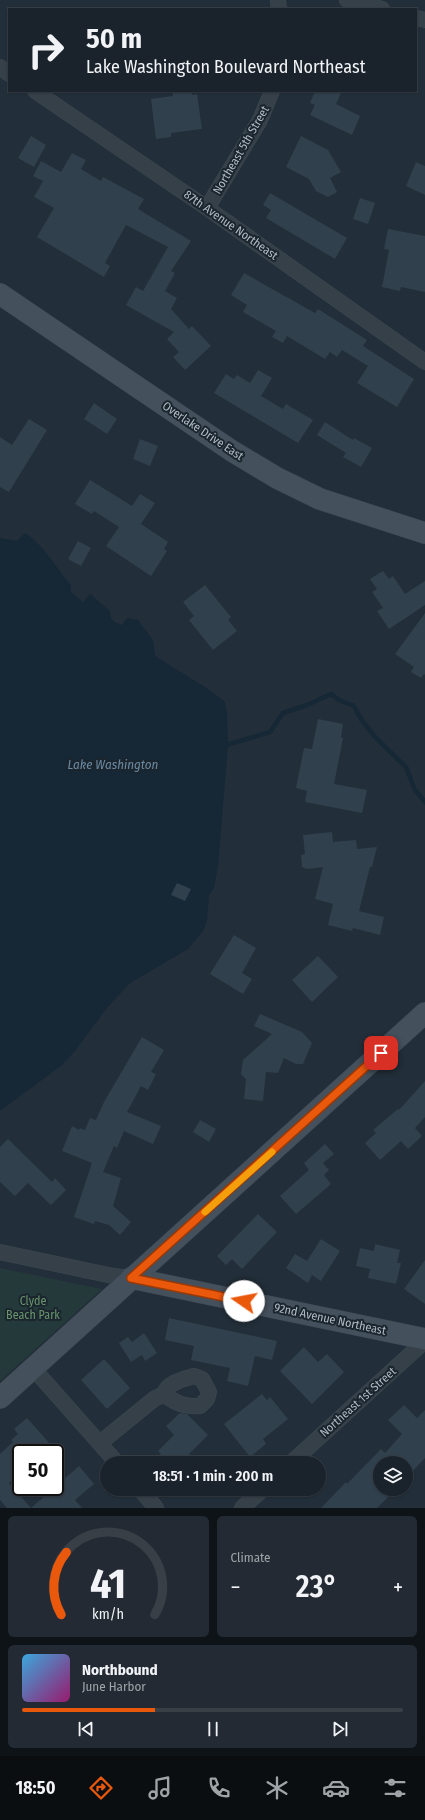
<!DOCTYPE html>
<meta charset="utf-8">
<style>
:root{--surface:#1a222b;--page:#232a33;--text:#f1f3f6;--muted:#9fa4a9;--line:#383f47;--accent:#ea580c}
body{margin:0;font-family:"Fira Sans Condensed",sans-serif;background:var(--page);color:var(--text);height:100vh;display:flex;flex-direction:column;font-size:15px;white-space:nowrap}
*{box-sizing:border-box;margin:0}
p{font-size:13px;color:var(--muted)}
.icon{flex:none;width:22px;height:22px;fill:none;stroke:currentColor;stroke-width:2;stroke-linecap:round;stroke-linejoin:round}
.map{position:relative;height:1508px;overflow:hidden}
.side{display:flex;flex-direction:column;gap:8px;padding:8px;background:#0e1318;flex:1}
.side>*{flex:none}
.guide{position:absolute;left:8px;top:8px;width:409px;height:84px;border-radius:0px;box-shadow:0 1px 3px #0004,0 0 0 1px var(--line);background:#1a222b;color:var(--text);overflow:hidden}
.controls{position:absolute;left:373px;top:1456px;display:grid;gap:8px}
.controls a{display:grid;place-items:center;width:40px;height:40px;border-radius:50%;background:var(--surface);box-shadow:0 1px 3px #0004,0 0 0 1px var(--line);font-size:20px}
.speed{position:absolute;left:12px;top:1444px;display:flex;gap:8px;font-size:20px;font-weight:700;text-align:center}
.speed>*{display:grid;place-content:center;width:52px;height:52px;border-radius:50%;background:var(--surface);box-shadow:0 1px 3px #0004,0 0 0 1px var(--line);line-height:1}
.speed .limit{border:2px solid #111;border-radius:6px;background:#fff;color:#111}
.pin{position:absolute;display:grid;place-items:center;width:34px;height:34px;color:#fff;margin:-17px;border-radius:8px;box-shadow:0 2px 6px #0006}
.me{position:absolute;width:44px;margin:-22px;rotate:282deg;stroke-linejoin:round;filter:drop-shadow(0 0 3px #0008)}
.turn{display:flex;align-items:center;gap:14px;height:84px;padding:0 12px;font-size:18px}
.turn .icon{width:52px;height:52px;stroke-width:2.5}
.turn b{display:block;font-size:28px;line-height:34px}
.big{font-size:30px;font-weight:600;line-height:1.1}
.side .widget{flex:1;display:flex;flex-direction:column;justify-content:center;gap:6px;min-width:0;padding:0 14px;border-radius:6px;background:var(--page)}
.side .dial{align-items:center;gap:0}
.dial svg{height:104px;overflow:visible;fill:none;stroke:var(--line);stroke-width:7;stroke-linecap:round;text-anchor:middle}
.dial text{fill:var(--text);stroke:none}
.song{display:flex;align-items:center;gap:12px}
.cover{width:48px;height:48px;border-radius:6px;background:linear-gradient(135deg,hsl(200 70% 55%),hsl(320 70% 35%))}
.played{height:4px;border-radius:2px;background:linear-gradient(90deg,var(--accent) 35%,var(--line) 35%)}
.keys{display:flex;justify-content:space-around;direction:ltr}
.heat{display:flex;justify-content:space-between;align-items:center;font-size:22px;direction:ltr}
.side .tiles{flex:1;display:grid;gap:8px;grid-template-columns:1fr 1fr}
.widget:last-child{grid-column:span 2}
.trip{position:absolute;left:100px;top:1456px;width:226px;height:40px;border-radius:20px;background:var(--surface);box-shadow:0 1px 3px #0004,0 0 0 1px var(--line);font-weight:600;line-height:40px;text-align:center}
.menu{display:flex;height:64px;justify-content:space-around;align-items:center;background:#0a0e11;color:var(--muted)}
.menu .icon{width:28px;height:28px}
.menu .current{color:var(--accent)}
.menu b{font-size:18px;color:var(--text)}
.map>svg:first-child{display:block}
.green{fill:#243a3a}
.water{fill:#162736}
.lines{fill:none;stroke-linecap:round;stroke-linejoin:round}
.stream{stroke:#162736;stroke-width:4.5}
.building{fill:#31404d}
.street-casing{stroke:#3f4952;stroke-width:16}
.secondary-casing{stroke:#3f4952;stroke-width:22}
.street{stroke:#364049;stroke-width:15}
.secondary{stroke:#44505c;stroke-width:21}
.route-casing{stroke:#983908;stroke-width:10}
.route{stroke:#ea580c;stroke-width:7}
.slow{stroke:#f59e0b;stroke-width:7}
.labels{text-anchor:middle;stroke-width:4;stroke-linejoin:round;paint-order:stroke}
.street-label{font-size:12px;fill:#b0bbc5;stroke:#1b252e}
.park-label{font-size:12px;fill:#68956d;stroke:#1b252e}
.water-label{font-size:13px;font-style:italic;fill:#6a8aa3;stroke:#1b252e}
</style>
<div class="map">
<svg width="425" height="1508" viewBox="0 0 425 1508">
<rect width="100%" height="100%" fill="#222e39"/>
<!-- green -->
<polygon class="green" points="0,1268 102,1289 0,1381"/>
<!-- water -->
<path class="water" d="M25,533C44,545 56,568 71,585V592L83,602L90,594L110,611C110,620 113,622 122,625L127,618L138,620L153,640L155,656L208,689L225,702L227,714L228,744L218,866L214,888L209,895L207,920L203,931L188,949L130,983L107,1008L75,1051L62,1065L0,1111V538L17,541Z"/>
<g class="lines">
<!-- stream -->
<polyline class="stream" points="223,746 270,732 283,713 307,705 331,694 339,700 354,706 361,719 375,737 406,767 415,790 425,802"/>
</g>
<!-- building -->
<g class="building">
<polygon points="172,91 192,91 192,95 197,94 202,129 171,133 171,137 156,139 151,99 173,96"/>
<polygon points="315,91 342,91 336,104 360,116 352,135 310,115 315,105 310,103"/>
<polygon points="31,136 46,145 34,167 18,158"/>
<polygon points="301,136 328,150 341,172 330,178 337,192 328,197 316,191 309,179 286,167"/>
<polygon points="72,153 86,160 81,169 101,181 103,177 144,199 138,209 191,241 171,271 175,273 165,291 177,298 171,309 189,329 192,326 211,346 185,370 173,357 179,352 167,339 174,332 126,305 136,287 143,291 168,247 126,225 105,263 110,266 104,277 37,237 54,208 34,197 43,181 33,176 41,161 61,172"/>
<polygon points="416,162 425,166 425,195 406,186"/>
<polygon points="270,193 347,238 335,259 266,218 271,210 263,205"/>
<polygon points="360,198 375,203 368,224 353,219"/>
<polygon points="388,229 425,236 425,292 401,287 400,291 382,287 389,250 384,249"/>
<polygon points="244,273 315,313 318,309 367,340 363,346 414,379 397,407 357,383 368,366 342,350 337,357 330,352 325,359 287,336 283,343 272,337 276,331 243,312 247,305 231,295"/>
<polygon points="258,370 272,378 261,396 283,409 286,404 313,420 298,443 214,393 226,374 234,379 237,375 250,383"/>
<polygon points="94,403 117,419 107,434 84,419"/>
<polygon points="29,419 47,430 9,492 0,487 0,437 12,445"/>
<polygon points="325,422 353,440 354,438 372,448 361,467 343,457 346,453 317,435"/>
<polygon points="140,439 158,446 150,466 133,459"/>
<polygon points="90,480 132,506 140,494 155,503 141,524 168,542 164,549 167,551 151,576 106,546 119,527 94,511 92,514 75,504"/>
<polygon points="78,541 91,548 81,566 68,559"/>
<polygon points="383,571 389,579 393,576 405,594 425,581 425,605 389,629 377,611 383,608 372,592 377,589 370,579"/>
<polygon points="205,585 231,617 228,620 237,631 213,650 189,620 194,616 183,602"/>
<polygon points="425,613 425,675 424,674 421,678 411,672 414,667 395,654"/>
<polygon points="318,719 343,724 341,737 343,738 334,784 367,790 362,813 305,802 307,791 296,788 304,748 312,749"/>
<polygon points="332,832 333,842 356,840 357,849 377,847 372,867 370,867 359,911 384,917 380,935 353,928 352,931 328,925 333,904 315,899 323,867 307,869 302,867 301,855 305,854 303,835"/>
<polygon points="177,883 191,889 185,901 171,895"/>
<polygon points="234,935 256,948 242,973 252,979 243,994 210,974"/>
<polygon points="318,956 338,977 312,1002 292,980"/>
<polygon points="260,1014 302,1032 312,1043 303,1064 296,1064 284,1058 278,1073 266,1072 263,1101 244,1099 246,1079 241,1074 243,1060 272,1034 254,1026"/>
<polygon points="142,1037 164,1050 151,1072 156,1074 148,1090 141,1086 127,1112 161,1126 153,1144 124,1131 117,1148 114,1146 103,1172 121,1178 113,1206 131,1222 120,1235 109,1225 95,1221 94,1224 74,1217 92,1163 62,1151 72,1126 79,1130 80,1128 85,1130 90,1118 96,1120 104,1102"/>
<polygon points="425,1081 425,1117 415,1128 422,1136 408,1149 401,1141 380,1160 365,1143 376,1133 373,1130 398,1109 399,1110"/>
<polygon points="200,1120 216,1129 209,1142 193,1132"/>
<polygon points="8,1139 52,1182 55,1178 66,1190 51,1205 28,1183 15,1196 0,1182 0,1147"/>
<polygon points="325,1144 334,1154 323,1163 329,1170 324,1175 331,1184 296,1214 280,1196 309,1170 304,1163"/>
<polygon points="258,1214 277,1232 242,1269 232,1259 226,1265 217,1256"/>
<polygon points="321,1239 340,1251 321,1281 312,1275 308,1283 286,1268 295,1254 307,1261"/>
<polygon points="375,1244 400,1250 397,1263 401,1263 396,1284 368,1278 370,1269 356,1266 360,1248 374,1251"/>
<polygon points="425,1260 425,1304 404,1289"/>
<polygon points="169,1318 277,1341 272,1360 255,1356 248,1386 227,1381 230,1368 191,1360 194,1346 165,1340"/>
<polygon points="144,1333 157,1353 145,1361 142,1355 131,1362 119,1343 128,1337 132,1342"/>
<polygon points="304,1347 318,1362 327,1354 344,1372 312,1404 280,1371"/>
<polygon points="104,1359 130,1388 107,1409 81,1380"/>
<polygon points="262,1394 267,1400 270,1397 288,1419 263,1439 266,1444 250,1457 224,1424"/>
<polygon points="404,1405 417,1418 425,1410 425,1458 406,1478 406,1463 380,1463 380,1489 396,1489 377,1508 321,1508 346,1482 347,1484 381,1449 385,1453 402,1434 388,1420"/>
<polygon points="180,1413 187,1414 208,1435 189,1454 198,1463 152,1463 161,1454 158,1451 174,1435 166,1426"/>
<polygon points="27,1418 51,1445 42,1453 21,1453 21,1472 9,1483 31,1508 79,1466 94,1484 75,1500 82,1508 7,1508 0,1500 0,1454 13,1442 11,1440 18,1434 14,1429"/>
</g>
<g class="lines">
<defs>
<g id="street">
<polyline points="278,0 279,9"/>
<polyline points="347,0 382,9"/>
<polyline points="416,18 425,20"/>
<polyline points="0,67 9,74"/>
<polyline points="35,91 207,208 425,362"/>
<polyline points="207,208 260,120 272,91"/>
<polyline points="0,1252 113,1276 131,1278"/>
<polyline points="33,1368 117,1463"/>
<path d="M194,1376L202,1379L209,1392L207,1399L200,1406C187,1407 174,1403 164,1394C167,1382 184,1379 194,1376Z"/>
<polyline points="100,1443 154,1399 164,1394"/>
<polyline points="291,1463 425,1341"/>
<polyline points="140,1489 156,1508"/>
<polyline points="242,1508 263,1489"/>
</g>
<g id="secondary">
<polyline points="0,294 232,451 277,478 320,499 425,533"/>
<polyline points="131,1278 425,1339"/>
<polyline points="0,1398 425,1013"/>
</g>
</defs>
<!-- street casing -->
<use href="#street" class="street-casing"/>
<!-- secondary casing -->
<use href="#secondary" class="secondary-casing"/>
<!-- street -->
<use href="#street" class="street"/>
<!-- secondary -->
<use href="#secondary" class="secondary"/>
</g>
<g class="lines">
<defs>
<polyline id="route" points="244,1301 131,1278 381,1053"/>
</defs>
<!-- route casing -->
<use href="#route" class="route-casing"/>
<!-- route -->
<use href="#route" class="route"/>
<!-- slow -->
<polyline class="slow" points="205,1212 272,1152"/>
</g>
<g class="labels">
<!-- street labels -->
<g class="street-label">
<text transform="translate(241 150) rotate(-60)" y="4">Northeast 5th Street</text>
<text transform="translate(231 225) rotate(35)" y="4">87th Avenue Northeast</text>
<text transform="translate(203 431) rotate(34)" y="4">Overlake Drive East</text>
<text transform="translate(330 1319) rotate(12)" y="4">92nd Avenue Northeast</text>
<text transform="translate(358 1402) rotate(-42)" y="4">Northeast 1st Street</text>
</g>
<!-- park labels -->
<g class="park-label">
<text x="33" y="1305">Clyde<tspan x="33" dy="14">Beach Park</tspan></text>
</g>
<!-- water labels -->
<g class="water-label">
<text x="113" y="769">Lake Washington</text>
</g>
</g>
</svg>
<div class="controls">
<a><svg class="icon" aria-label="layers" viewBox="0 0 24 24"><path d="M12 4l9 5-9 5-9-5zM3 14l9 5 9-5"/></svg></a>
</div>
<div class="speed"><div class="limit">50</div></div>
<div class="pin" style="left:381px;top:1053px;background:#d93025"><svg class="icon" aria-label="arrive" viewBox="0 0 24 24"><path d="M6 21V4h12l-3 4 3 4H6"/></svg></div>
<svg class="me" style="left:244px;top:1301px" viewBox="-20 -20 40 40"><circle r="19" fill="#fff"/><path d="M0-13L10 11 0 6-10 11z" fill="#ea580c"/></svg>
<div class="trip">18:51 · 1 min · 200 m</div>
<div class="guide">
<div class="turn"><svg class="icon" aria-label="right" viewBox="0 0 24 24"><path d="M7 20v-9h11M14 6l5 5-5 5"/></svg><div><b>50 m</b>Lake Washington Boulevard Northeast</div></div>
</div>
</div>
<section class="side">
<div class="tiles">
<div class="widget dial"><svg viewBox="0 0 100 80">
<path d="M14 69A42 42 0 1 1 86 69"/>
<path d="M14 69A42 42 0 0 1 18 21" stroke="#ea580c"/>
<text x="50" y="56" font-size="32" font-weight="700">41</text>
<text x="50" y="72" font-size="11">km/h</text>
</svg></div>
<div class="widget"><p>Climate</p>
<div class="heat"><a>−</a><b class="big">23°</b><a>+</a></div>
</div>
<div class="widget">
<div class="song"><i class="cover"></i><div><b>Northbound</b><p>June Harbor</p></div></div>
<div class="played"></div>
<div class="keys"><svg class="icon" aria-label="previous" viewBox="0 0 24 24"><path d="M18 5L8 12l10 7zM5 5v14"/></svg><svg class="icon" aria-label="pause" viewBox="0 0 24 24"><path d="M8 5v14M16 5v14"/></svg><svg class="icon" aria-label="next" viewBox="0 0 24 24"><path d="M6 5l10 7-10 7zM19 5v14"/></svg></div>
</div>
</div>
</section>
<nav class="menu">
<b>18:50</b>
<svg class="icon current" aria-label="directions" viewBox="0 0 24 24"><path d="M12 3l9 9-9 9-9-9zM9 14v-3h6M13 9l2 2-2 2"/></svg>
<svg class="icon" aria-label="music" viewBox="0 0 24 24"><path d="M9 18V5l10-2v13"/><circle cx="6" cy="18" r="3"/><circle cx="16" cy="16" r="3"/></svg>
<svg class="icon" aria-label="phone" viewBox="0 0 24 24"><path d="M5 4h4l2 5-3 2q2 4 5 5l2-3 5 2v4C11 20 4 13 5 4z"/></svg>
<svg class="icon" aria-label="climate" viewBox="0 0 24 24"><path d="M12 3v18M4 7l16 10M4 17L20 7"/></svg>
<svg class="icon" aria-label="car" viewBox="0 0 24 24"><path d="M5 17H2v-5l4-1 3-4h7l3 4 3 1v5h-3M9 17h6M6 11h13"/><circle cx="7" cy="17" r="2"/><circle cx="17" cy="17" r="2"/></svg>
<svg class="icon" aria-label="filters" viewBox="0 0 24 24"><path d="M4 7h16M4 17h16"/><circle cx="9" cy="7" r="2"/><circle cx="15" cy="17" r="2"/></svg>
</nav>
